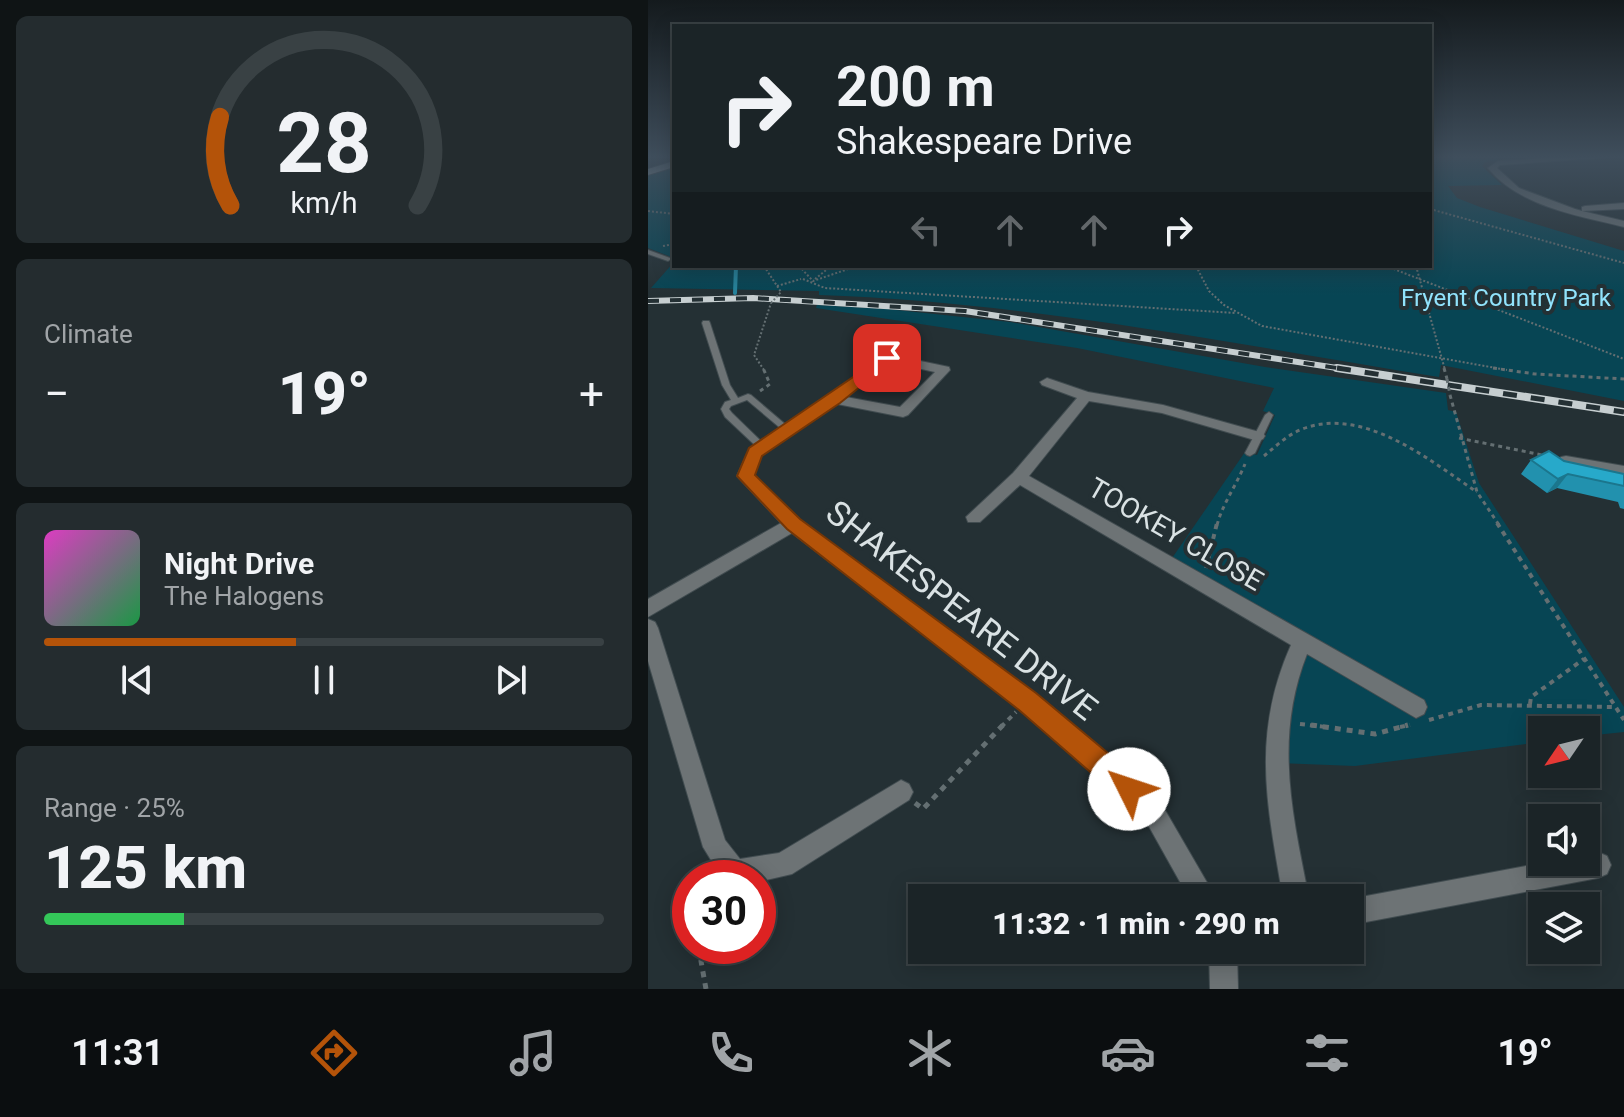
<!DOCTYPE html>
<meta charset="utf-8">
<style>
:root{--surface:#1b2427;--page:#242c2f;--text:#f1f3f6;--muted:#a0a4a7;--line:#394144;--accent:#b45309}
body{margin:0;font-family:Roboto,sans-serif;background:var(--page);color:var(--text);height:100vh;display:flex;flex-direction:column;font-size:30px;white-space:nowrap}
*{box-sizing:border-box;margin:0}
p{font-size:26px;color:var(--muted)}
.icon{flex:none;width:44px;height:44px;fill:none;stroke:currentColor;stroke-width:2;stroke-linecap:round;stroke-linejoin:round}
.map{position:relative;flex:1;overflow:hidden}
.side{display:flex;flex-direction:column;gap:16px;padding:16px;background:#0f1415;width:648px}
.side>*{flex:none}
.top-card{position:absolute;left:24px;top:24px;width:760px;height:244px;border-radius:0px;box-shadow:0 4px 20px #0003,0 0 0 2px var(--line);background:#1b2427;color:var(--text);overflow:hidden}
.needle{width:52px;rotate:235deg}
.tools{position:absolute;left:880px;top:716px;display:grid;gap:16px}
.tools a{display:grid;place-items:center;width:72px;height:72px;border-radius:0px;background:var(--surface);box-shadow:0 4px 20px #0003,0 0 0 2px var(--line);font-size:40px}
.speed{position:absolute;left:24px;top:860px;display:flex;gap:16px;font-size:40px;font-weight:700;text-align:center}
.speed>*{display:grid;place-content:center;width:104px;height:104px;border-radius:50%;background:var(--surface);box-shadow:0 4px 20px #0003,0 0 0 2px var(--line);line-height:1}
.speed .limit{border:12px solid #d22;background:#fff;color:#111}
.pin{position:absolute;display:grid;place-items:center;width:68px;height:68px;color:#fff;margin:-34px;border-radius:16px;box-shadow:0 4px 12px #0006}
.me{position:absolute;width:88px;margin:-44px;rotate:311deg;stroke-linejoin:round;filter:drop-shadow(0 0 6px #0008)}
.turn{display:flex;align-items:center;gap:28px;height:168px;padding:0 32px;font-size:36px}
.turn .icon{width:104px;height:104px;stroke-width:2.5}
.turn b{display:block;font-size:56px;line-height:68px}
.lanes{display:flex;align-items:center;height:76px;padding:0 32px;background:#0003;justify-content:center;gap:40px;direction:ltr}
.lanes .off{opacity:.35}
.big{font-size:60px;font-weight:800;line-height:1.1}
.side .tile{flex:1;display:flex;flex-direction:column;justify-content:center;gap:12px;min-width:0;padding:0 28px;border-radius:12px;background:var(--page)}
.side .dial{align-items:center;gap:0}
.dial svg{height:208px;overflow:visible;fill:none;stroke:var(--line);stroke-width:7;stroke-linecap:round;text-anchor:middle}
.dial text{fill:var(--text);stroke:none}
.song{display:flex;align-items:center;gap:24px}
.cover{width:96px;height:96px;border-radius:12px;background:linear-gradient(135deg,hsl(310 70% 55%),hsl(140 70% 35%))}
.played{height:8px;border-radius:4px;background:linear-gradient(90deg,var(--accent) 45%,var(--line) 45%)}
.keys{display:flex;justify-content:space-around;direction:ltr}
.heat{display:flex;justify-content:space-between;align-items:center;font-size:44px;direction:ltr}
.charge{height:12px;border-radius:6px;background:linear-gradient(90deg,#34c759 25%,var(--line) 0)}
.trip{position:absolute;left:260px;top:884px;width:456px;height:80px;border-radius:0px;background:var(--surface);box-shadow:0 4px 20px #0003,0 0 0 2px var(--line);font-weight:800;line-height:80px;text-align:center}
.tabs{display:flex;height:128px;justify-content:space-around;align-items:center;background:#0b0e10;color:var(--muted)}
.tabs .icon{width:56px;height:56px}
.tabs .selected{color:var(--accent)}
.tabs b{font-size:36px;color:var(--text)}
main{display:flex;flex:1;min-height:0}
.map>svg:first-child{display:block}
.green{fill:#074554}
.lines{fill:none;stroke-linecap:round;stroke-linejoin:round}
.stream{stroke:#25849d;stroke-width:4}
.service-casing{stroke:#414c50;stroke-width:2}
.minor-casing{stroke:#414c50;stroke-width:2}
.primary-casing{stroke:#414c50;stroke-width:2}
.path-far3{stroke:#646f72;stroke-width:2;stroke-dasharray:2 2;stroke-linecap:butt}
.path-far2{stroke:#646f72;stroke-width:3;stroke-dasharray:4 4;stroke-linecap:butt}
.path-far1{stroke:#646f72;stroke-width:4;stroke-dasharray:5 5;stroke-linecap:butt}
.path{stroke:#646f72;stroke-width:5;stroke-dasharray:6 6;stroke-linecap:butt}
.service{fill:#6d7375;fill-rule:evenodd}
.minor{fill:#6d7375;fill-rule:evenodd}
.primary{fill:#adb9bd;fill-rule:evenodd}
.rail-far1-casing{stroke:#c6ced0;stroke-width:6}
.rail-casing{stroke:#c6ced0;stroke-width:8}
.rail-far1{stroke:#243034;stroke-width:4;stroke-dasharray:11;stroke-linecap:butt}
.rail{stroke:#243034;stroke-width:5;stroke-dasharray:14;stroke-linecap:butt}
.path-bridge-far1{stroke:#646f72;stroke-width:2;stroke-dasharray:2 2;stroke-linecap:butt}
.path-bridge{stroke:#646f72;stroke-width:3;stroke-dasharray:4 4;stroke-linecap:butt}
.wall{fill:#2291ae}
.shaded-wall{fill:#1b768d}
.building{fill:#27a9ca;stroke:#1b768d;stroke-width:2}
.route{fill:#b45309;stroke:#753606;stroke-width:2}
.labels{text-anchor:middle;stroke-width:8;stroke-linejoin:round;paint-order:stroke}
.far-park-label{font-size:24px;fill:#91e3fc;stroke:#243034}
.street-label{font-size:28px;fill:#dae2e4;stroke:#243034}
.near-street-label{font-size:34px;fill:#dae2e4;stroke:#243034}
</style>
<main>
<section class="side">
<div class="tile dial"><svg viewBox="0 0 100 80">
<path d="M14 69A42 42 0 1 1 86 69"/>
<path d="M14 69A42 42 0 0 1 10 35" stroke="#b45309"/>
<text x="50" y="56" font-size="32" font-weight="700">28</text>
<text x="50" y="72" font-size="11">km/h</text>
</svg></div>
<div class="tile"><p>Climate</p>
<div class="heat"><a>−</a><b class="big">19°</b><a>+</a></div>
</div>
<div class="tile">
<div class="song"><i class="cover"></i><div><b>Night Drive</b><p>The Halogens</p></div></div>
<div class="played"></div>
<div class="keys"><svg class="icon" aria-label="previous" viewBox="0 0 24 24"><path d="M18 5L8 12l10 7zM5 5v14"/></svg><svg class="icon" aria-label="pause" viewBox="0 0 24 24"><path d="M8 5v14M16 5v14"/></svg><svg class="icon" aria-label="next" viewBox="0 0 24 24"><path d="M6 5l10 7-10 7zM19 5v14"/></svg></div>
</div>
<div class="tile"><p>Range · 25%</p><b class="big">125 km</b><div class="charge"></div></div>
</section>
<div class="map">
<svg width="976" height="989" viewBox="0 0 976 989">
<rect width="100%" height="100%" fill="#243034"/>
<!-- green -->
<g class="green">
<path d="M782,157H846L849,160L837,162L834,166L854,185L800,186L809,198L832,207L976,251V401L793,365L791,377C586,344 380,302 171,295V291L3,288L26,262V266H782Z"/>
<polygon points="26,166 26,258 0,248 0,174"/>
<polygon points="169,305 239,309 362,322 617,367 798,393 800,410 808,412 831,483 976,707 976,732 938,736 938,730 894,730 894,742 707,766 630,763 654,642 520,564 597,452 609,455 627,415 615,411 626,388 429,348 168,308"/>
</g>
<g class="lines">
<!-- stream -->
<polyline class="stream" points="87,293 88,266"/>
<defs>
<g id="service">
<polygon points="0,250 22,258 23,259 20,261 0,254"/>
<polygon points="55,321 61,321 62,323 82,385 90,398 100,394 103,395 144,430 140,433 137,432 99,400 83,406 81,409 84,413 117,445 119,447 117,449 111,449 77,417 73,409 77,402 83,400 74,385 54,323"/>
<polygon points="621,412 625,415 607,453 602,456 599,455 597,453 617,415"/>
</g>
<g id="minor">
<path d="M914,157H965L852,165L849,168L871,188L927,209L934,211V207L937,206L976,203V209L934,211L976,221V227C929,215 872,207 840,168L850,161Z"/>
<path d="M239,354L301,367L302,370L260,415L255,417L189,404L113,455L105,475L151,519L386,694L510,798L568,898H541L494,814L372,708L144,533L0,617V599L133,523L89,476L102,448L182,396ZM241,362L287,372L252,407L198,397Z"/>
<path d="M399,378L440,392L515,405L615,433L617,436L615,439L610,441L514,413L441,401L381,476L776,700L779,707L776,714L768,718L659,654C626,738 644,813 661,898H635C619,805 603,735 643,645L372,485L332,522H320L318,517L365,473L429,398L394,385L392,382Z"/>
<polygon points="918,456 976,466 976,478 913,465 910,461 913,457"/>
<polygon points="0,619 7,622 10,628 77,840 92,859 131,853 253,780 261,784 265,792 261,800 144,874 110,882 110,878 74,878 55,847 0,661"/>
<polygon points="950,852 959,856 963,865 959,874 950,878 702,925 702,899 899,862 938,862 938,855"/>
<polygon points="561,950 589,950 590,989 562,989"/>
</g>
<polygon id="primary" points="26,161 26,167 0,175 0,169"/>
</defs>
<!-- service casing -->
<use href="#service" class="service-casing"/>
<!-- minor casing -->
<use href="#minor" class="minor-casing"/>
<!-- primary casing -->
<use href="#primary" class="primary-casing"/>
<!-- path-far3 -->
<g class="path-far3">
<polyline points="782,209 976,263"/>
<polyline points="0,211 26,214"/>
<polyline points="15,246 26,244"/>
<polyline points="116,266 133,292"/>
<polyline points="151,266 165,281 209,266"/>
<polyline points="548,266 561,291 576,305 614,326 859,370"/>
<polyline points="738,266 976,359"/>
<polyline points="768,266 797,370"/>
<polyline points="155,279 177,288 588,313"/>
<polyline points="167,279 183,266"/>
<polyline points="129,286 153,279"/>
<polyline points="116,370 106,355 123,303"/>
</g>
<!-- path-far2 -->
<g class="path-far2">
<polyline points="796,368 799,379"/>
<polyline points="845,368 887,374 976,379"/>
<polyline points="112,391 122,384 115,368"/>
<polyline points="802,395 829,492 851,525"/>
<polyline points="811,438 894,455"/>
<path d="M616,456C627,447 638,436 652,430C714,404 781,460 829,492"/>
<path d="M569,525C575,503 588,486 597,464"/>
</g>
<!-- path-far1 -->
<g class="path-far1">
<polyline points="849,523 976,720"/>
<polyline points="558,568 569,523"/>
<polyline points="882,704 883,697 936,659"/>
<polyline points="781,720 833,705 967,707"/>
<polyline points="652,724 678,727"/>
<polyline points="353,727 368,712"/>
<polyline points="752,727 762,725"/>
</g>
<!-- path -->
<g class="path">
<polyline points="663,725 727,734 760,725"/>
<polyline points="267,803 275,809 355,725"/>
<polyline points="58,989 53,961 59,946"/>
</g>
<!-- service -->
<use href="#service" class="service"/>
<!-- minor -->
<use href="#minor" class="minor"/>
<!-- primary -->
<use href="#primary" class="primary"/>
<defs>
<polyline id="rail-far1" points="0,301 105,298 317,311 702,370"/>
<polyline id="rail" points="689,368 976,412"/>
</defs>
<!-- rail-far1 casing -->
<use href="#rail-far1" class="rail-far1-casing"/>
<!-- rail casing -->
<use href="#rail" class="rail-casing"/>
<!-- rail-far1 -->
<use href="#rail-far1" class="rail-far1"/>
<!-- rail -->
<use href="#rail" class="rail"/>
<!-- path-bridge-far1 -->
<polyline class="path-bridge-far1" points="123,303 133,292"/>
<!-- path-bridge -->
<polyline class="path-bridge" points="799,379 802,395"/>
</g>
<!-- wall -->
<polygon class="wall" points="883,460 916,461 976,474 976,509 972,508 970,502 909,488 899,493 873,474"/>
<!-- shaded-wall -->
<polygon class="shaded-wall" points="920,474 909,488 899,493 910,479"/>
<!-- building -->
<polygon class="building" points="901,451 916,461 976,474 976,486 920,474 910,479 883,460"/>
<!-- sky -->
<linearGradient id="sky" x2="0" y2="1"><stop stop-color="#141a1d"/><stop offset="0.53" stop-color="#3f4e5c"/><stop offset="1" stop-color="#3f4e5c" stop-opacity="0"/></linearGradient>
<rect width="976" height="296" fill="url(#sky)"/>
<!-- route -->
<polygon class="route" points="239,354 246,358 244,361 192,403 114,456 107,475 152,519 388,693 491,779 495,789 491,798 481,802 472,798 371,710 139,529 89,476 101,448"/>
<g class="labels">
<!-- far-park labels -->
<g class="far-park-label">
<text x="858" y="306">Fryent Country Park</text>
</g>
<!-- street labels -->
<g class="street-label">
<text transform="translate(528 534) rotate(30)" y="10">TOOKEY CLOSE</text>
</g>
<!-- near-street labels -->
<g class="near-street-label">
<text transform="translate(314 610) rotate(38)" y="12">SHAKESPEARE DRIVE</text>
</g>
</g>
</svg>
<div class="tools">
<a><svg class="needle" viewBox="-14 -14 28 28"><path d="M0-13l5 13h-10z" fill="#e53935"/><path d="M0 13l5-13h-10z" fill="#a0a4a7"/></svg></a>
<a><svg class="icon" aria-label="sound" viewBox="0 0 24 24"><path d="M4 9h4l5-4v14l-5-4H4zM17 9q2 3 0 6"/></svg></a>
<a><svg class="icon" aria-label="layers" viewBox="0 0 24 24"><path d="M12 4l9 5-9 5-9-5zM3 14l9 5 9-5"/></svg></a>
</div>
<div class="speed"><div class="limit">30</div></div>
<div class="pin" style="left:239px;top:358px;background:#d93025"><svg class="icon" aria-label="arrive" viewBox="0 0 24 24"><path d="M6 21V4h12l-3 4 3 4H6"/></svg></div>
<svg class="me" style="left:481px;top:789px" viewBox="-20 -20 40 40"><circle r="19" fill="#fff"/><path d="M0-13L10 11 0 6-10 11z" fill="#b45309"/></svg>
<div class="trip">11:32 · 1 min · 290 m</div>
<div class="top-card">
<div class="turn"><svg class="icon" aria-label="right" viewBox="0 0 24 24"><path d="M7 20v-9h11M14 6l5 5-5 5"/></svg><div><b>200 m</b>Shakespeare Drive</div></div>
<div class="lanes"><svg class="icon off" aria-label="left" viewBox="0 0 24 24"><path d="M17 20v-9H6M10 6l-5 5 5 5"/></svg><svg class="icon off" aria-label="ahead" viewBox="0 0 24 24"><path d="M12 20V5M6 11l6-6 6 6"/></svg><svg class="icon off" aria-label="ahead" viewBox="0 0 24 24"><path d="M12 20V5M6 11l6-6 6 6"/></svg><svg class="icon" aria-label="right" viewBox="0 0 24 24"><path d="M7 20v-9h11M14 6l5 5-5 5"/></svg></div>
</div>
</div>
</main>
<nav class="tabs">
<b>11:31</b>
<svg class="icon selected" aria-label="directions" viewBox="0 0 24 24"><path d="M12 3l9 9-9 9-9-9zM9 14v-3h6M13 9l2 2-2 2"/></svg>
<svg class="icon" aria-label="music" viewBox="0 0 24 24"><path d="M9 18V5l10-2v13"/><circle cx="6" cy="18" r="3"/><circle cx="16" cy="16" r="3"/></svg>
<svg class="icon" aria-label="phone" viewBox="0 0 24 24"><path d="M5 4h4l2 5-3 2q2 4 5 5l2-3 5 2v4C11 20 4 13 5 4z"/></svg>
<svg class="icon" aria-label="climate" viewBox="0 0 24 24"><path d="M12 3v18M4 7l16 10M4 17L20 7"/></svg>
<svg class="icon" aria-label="car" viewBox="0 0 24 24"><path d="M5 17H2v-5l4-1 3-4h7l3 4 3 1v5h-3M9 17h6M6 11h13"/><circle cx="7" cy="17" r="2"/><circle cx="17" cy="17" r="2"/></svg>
<svg class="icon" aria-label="filters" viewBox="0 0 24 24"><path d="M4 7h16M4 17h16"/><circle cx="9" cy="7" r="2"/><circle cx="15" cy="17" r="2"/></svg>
<b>19°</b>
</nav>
